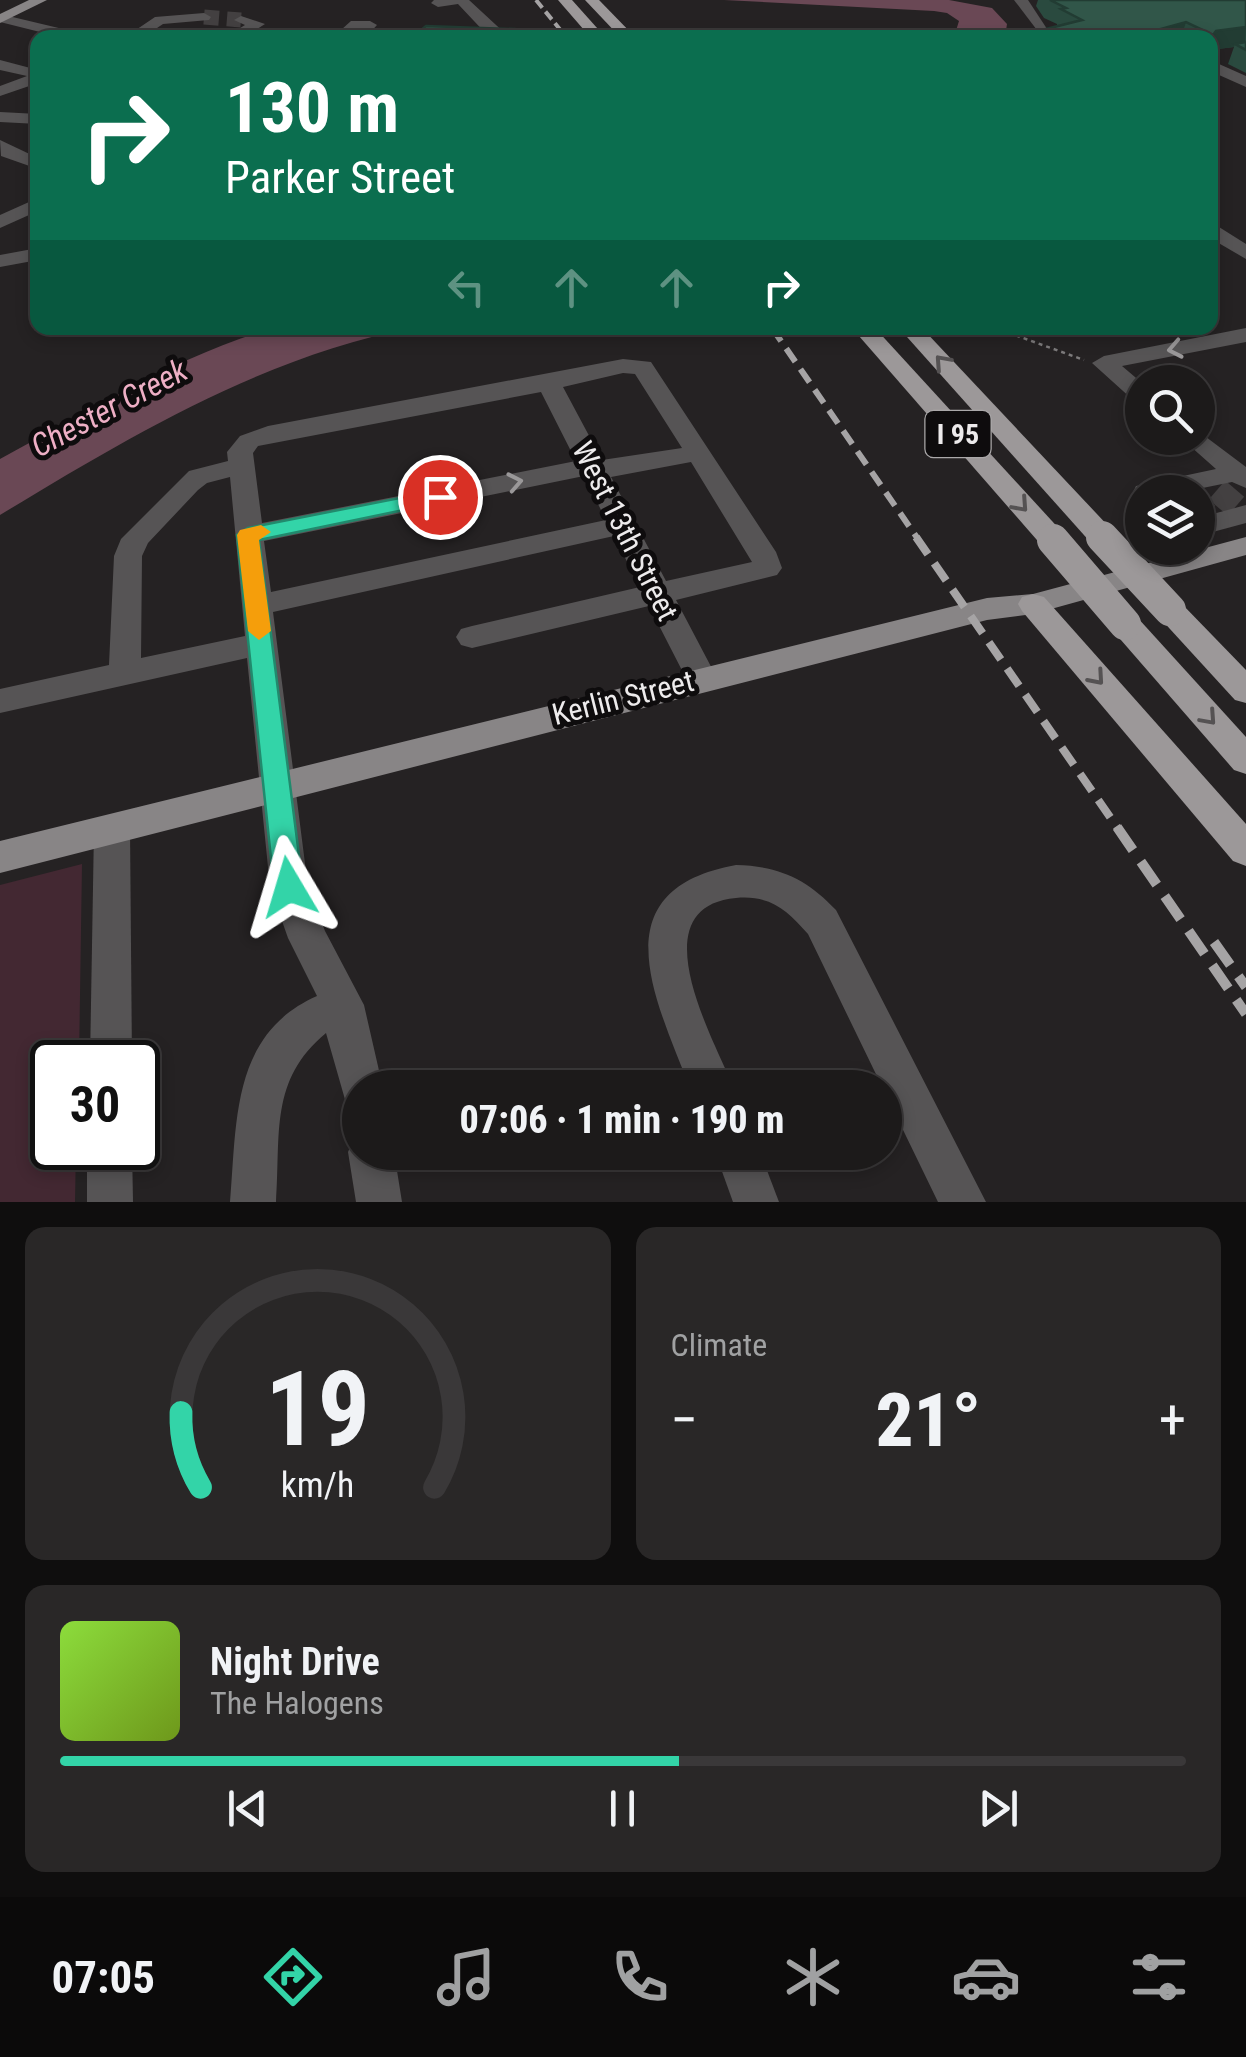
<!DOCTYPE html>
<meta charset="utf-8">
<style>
:root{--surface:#1c1a1a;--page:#292727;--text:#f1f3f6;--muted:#a0a1a2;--line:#3a3839;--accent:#33d4a8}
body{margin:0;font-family:"Roboto Condensed",sans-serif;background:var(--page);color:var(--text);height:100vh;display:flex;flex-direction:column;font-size:38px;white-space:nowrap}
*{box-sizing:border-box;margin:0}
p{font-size:32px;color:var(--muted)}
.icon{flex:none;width:55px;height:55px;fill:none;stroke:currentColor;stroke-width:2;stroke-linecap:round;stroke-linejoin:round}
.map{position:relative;height:1202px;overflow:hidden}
.side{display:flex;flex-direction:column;gap:25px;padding:25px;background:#0f0e0e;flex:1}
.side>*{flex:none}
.hud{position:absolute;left:30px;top:30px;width:1188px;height:305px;border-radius:20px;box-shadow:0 5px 15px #0003,0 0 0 2px var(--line);background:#0b6e4f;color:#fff;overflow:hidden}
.fabs{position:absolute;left:1125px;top:365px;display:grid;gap:20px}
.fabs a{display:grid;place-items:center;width:90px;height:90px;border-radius:50%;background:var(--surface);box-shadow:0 5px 15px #0003,0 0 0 2px var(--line);font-size:50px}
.speed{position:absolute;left:30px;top:1040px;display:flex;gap:20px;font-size:50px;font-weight:700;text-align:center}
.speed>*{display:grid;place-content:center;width:130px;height:130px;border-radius:50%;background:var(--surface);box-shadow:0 5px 15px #0003,0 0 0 2px var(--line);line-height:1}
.speed .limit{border:5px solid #111;border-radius:15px;background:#fff;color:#111}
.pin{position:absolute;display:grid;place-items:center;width:85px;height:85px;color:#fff;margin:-42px;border:5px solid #fff;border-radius:50%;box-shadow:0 2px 10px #0007}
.me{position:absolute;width:110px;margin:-55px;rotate:353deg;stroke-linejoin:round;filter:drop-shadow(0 0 8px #0008)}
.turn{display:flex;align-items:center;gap:35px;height:210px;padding:0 30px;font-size:45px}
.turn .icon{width:130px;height:130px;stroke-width:2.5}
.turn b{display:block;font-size:70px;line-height:85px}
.lanes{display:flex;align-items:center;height:95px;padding:0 30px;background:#0003;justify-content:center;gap:50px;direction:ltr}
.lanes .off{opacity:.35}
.big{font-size:75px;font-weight:800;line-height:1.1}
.side .widget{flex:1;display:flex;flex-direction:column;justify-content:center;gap:15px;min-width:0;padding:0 35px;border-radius:20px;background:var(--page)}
.side .dial{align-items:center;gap:0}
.dial svg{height:260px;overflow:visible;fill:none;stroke:var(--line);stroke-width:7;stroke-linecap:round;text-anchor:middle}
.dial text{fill:var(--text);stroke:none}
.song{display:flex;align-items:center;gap:30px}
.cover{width:120px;height:120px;border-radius:15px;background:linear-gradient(135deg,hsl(90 70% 55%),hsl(80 70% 35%))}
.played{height:10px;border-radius:5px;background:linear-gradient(90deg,var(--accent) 55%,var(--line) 55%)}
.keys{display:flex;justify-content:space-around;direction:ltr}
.heat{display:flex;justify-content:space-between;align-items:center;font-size:55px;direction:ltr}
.side .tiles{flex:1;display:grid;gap:25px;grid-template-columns:1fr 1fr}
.widget:last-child{grid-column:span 2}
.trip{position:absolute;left:342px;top:1070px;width:560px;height:100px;border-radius:50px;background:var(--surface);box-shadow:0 5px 15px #0003,0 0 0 2px var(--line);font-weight:800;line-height:100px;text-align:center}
.menu{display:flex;height:160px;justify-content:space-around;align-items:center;background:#0b0a0a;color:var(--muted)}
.menu .icon{width:70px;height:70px}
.menu .active{color:var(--accent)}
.menu b{font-size:45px;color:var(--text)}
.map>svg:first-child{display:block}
.green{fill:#432832}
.water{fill:#6a4855}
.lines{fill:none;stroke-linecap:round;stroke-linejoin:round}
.minor-tunnel-far1{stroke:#434041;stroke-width:15;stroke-dasharray:15 8;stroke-linecap:butt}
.minor-tunnel{stroke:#434041;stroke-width:25;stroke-dasharray:25 12;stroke-linecap:butt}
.path{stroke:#7d7b7c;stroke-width:2.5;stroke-dasharray:4 4;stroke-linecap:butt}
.minor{fill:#565455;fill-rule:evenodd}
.major{fill:#888586;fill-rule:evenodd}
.highway{fill:#9c9899;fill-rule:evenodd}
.rail-far3{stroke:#a6a4a5;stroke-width:4;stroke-dasharray:10 5;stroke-linecap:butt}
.rail-far2{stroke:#a6a4a5;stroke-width:6;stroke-dasharray:16 9;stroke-linecap:butt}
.rail-far1{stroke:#a6a4a5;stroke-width:8;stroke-dasharray:21 11;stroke-linecap:butt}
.rail{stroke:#a6a4a5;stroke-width:10;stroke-dasharray:28 14;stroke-linecap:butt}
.highway-bridge{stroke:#9c9899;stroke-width:32}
.wall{fill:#2a4a3f}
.shaded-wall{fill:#223c33}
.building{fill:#315649;stroke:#223c33;stroke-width:2.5}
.oneway{stroke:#9a9899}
.oneway2{stroke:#555253}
.route{fill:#33d4a8;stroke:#218a6d;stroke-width:2.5}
.slow{fill:#f59e0b}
.labels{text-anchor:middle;stroke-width:10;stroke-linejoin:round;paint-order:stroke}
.shield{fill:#0e0c0d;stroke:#aaa8a9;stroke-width:2.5}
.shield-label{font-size:28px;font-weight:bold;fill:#edebec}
.street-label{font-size:30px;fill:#edebec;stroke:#0e0c0d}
.water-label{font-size:32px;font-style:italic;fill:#eeafc5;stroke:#0e0c0d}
</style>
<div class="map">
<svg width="1246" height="1202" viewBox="0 0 1246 1202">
<rect width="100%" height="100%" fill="#252223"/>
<!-- green -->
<polygon class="green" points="82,864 79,1062 52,1062 52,1148 76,1148 75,1202 0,1202 0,885"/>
<!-- water -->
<g class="water">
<polygon points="724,0 949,0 992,8 1007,24 1005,37 954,37 959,21 947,13 934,11"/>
<path d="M273,328H413C266,355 127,438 0,515V459C88,412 177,356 273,328Z"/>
</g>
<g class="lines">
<!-- minor-tunnel-far1 -->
<polyline class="minor-tunnel-far1" points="204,17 241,20"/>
<!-- minor-tunnel -->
<g class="minor-tunnel">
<polyline points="1217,490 1238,508"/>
<polyline points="1198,507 1207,515"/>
</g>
<!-- path -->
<polyline class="path" points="1001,330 1084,360"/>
<!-- minor -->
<g class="minor">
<polygon points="434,0 469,0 509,37 490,38 458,4 438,7 431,3"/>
<polygon points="1014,0 1028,0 1053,38 1043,38"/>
<polygon points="204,13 211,17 209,20 163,24 142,38 124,38 155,17"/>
<polygon points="0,14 88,35 90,38 64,38 0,22"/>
<polygon points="241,16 265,24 243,38 224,38 245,25 234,20"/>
<polygon points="351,21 370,21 377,25 367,36 332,38"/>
<polygon points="0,60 38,70 38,83 0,96 0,86 27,76 0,70"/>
<polygon points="1210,60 1246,76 1246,87 1210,71"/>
<polygon points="0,112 38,114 38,124 0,122"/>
<polygon points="0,140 38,158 38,169 1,156"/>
<polygon points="38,198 38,211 0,228 0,215"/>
<polygon points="1210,226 1219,227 1246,244 1246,259 1210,238"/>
<polygon points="38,248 38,260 0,267 0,255"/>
<polygon points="1246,328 1246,342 1122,366 1142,383 1142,402 1133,400 1092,363 1104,356"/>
<path d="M623,359L651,362L776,552L782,568L777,575L676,600L717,678L712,686L701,690L690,686L649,606L472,648L461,645L456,637L461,629L472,626L640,587L614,536L273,612L308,887L325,931L364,1005L383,1088H360V1109L346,1103L326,1033C269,1080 281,1134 276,1202H230C237,1122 231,1034 317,996L288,938L270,887L247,658L0,713V689L109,665L114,556L121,539L189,471L228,461L227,452L240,436L268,426ZM623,373L635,374L682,448L602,460L563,387ZM541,392L576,461L262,523L253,453L258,446ZM691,462L752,562L666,581L611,477ZM584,476L606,520L271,592L264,541ZM230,477L245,636L141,658L142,556L148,543L198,490L207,483Z"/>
<polygon points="1198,431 1246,467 1246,488 1232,482 1183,492 1142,492 1142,500 1136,498 1133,492 1136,486 1216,469 1181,438 1198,438"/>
<polygon points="1246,505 1246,523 1198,536 1198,518"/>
<polygon points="112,814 125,818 130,829 132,1062 90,1062 94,829 99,818"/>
<path d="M736,865C779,866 807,879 836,910L986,1202H938L808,934C787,910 771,895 736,898C638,907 714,1040 734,1088H690C656,1000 598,890 736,865Z"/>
<polygon points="360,1134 360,1152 394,1152 402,1202 356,1202 348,1152 355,1136"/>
<polygon points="87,1148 132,1148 133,1202 87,1202"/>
<polygon points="715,1152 760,1152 779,1202 733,1202"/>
</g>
<!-- major -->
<g class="major">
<polygon points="29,0 47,0 0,23 0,14"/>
<polygon points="1246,537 1246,555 1033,614 987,620 0,873 0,841 987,598 1033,594"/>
</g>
<!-- highway -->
<g class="highway">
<polygon points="558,0 572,0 606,38 591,38"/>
<polygon points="585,0 599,0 636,38 621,38"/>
<polygon points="852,328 875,328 1063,533 1067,540 1063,547 1043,547"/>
<polygon points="899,328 922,328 1112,530 1116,537 1112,544 1092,544"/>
<polygon points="1033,594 1044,597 1246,824 1246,866 1233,861 1022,611 1018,604 1022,597"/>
<polygon points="1170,599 1181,603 1246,670 1246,703 1235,700 1159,617 1155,610 1159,603"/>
<polygon points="1125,613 1136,616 1246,737 1246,774 1234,770 1114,632 1110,624 1114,616"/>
</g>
<!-- rail-far3 -->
<polyline class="rail-far3" points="536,0 567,38"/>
<!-- rail-far2 -->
<polyline class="rail-far2" points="772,328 918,539"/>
<!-- rail-far1 -->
<polyline class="rail-far1" points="916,537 1119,830"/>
<!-- rail -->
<g class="rail">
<polyline points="1117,827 1246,1014"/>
<polyline points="1214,942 1246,987"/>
</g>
<!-- highway-bridge -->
<g class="highway-bridge">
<polyline points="1102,537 1170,610"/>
<polyline points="1053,540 1125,624"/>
</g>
</g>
<!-- wall -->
<polygon class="wall" points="1038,0 1246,0 1246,73 1228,64 1234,47 1210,50 1210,38 1040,38 1042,30 1057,26 1057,24 1044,18 1036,6"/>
<!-- shaded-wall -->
<g class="shaded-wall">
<polygon points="1186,22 1181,38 1138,38 1139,35"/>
<polygon points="1246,27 1245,45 1235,44 1234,47 1210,50 1210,43 1216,31"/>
</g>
<!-- building -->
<g class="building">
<polygon points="1050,0 1246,0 1246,27 1216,31 1213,35 1186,22 1139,35 1043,37 1042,30 1082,20 1061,9 1066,8"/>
<polygon points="426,26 513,29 504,38 411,38"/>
<polygon points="1246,42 1246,50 1235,44"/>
</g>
<!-- one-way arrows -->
<defs><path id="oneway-chevron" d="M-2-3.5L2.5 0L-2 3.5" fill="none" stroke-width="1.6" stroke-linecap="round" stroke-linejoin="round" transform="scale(2.5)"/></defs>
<g class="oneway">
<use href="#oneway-chevron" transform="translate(1175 349) rotate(169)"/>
<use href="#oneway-chevron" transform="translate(515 482) rotate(-11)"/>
</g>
<g class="oneway2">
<use href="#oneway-chevron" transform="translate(942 362) rotate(-132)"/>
<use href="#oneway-chevron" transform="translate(1021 505) rotate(48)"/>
<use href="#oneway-chevron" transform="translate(1097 678) rotate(49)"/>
<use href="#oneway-chevron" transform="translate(1209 718) rotate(48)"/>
</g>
<!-- route -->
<polygon class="route" points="440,490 450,497 447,501 259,540 303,887 299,896 289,900 279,896 274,887 237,535 248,528"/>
<!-- slow -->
<polygon class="slow" points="261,525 271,532 259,540 271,631 259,640 248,631 237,535 240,530"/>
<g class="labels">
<!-- shield labels -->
<rect class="shield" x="925.5" y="411" width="65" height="46" rx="8"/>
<g class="shield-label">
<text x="958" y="444">I 95</text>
</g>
<!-- street labels -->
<g class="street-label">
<text transform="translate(625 531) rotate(63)" y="10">West 13th Street</text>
<text transform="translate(623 698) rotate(-14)" y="10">Kerlin Street</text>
</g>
<!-- water labels -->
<g class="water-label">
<text transform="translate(109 408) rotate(-28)" y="11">Chester Creek</text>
</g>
</g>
</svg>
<div class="fabs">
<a><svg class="icon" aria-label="search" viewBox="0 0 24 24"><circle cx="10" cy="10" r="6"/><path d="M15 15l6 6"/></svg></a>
<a><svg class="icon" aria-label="layers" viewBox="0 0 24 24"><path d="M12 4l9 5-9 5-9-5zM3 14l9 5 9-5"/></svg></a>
</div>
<div class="speed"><div class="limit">30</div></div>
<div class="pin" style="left:440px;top:497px;background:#d93025"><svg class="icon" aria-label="arrive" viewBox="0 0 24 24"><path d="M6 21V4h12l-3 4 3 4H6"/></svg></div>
<svg class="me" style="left:289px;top:887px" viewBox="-20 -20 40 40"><path d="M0-17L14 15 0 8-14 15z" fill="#33d4a8" stroke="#fff" stroke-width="4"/></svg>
<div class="trip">07:06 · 1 min · 190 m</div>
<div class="hud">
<div class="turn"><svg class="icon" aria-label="right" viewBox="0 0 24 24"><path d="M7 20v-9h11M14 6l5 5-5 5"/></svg><div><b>130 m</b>Parker Street</div></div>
<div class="lanes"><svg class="icon off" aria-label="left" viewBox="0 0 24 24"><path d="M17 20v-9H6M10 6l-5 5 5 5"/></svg><svg class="icon off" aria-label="ahead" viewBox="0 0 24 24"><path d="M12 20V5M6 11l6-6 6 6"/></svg><svg class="icon off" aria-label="ahead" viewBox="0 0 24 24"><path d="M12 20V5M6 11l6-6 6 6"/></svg><svg class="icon" aria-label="right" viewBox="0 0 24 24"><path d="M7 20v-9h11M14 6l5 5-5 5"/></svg></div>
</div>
</div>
<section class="side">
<div class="tiles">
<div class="widget dial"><svg viewBox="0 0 100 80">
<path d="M14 69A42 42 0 1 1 86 69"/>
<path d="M14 69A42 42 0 0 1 8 46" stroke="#33d4a8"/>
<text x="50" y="56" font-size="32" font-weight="700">19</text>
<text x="50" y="72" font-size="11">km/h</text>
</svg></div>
<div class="widget"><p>Climate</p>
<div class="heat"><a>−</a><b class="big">21°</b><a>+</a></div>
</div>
<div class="widget">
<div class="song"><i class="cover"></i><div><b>Night Drive</b><p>The Halogens</p></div></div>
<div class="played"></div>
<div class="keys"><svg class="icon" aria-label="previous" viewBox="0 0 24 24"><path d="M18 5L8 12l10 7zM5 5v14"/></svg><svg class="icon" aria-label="pause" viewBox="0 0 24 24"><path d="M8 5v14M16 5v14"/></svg><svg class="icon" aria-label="next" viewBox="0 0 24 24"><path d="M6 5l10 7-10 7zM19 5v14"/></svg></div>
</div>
</div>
</section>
<nav class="menu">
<b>07:05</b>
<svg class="icon active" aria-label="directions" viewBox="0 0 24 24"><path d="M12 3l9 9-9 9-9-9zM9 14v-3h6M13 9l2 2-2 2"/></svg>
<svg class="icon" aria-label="music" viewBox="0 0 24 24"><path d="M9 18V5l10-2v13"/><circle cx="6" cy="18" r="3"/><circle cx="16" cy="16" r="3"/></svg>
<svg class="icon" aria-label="phone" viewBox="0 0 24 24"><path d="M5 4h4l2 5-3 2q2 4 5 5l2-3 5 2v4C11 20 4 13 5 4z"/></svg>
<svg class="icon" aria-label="climate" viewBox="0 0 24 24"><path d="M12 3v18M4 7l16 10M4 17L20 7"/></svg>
<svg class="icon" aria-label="car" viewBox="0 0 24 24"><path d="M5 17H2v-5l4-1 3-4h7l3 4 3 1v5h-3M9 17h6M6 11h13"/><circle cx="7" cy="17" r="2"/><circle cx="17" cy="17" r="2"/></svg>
<svg class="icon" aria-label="filters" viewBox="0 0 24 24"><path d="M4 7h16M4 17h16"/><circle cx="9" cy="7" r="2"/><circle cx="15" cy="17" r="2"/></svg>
</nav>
